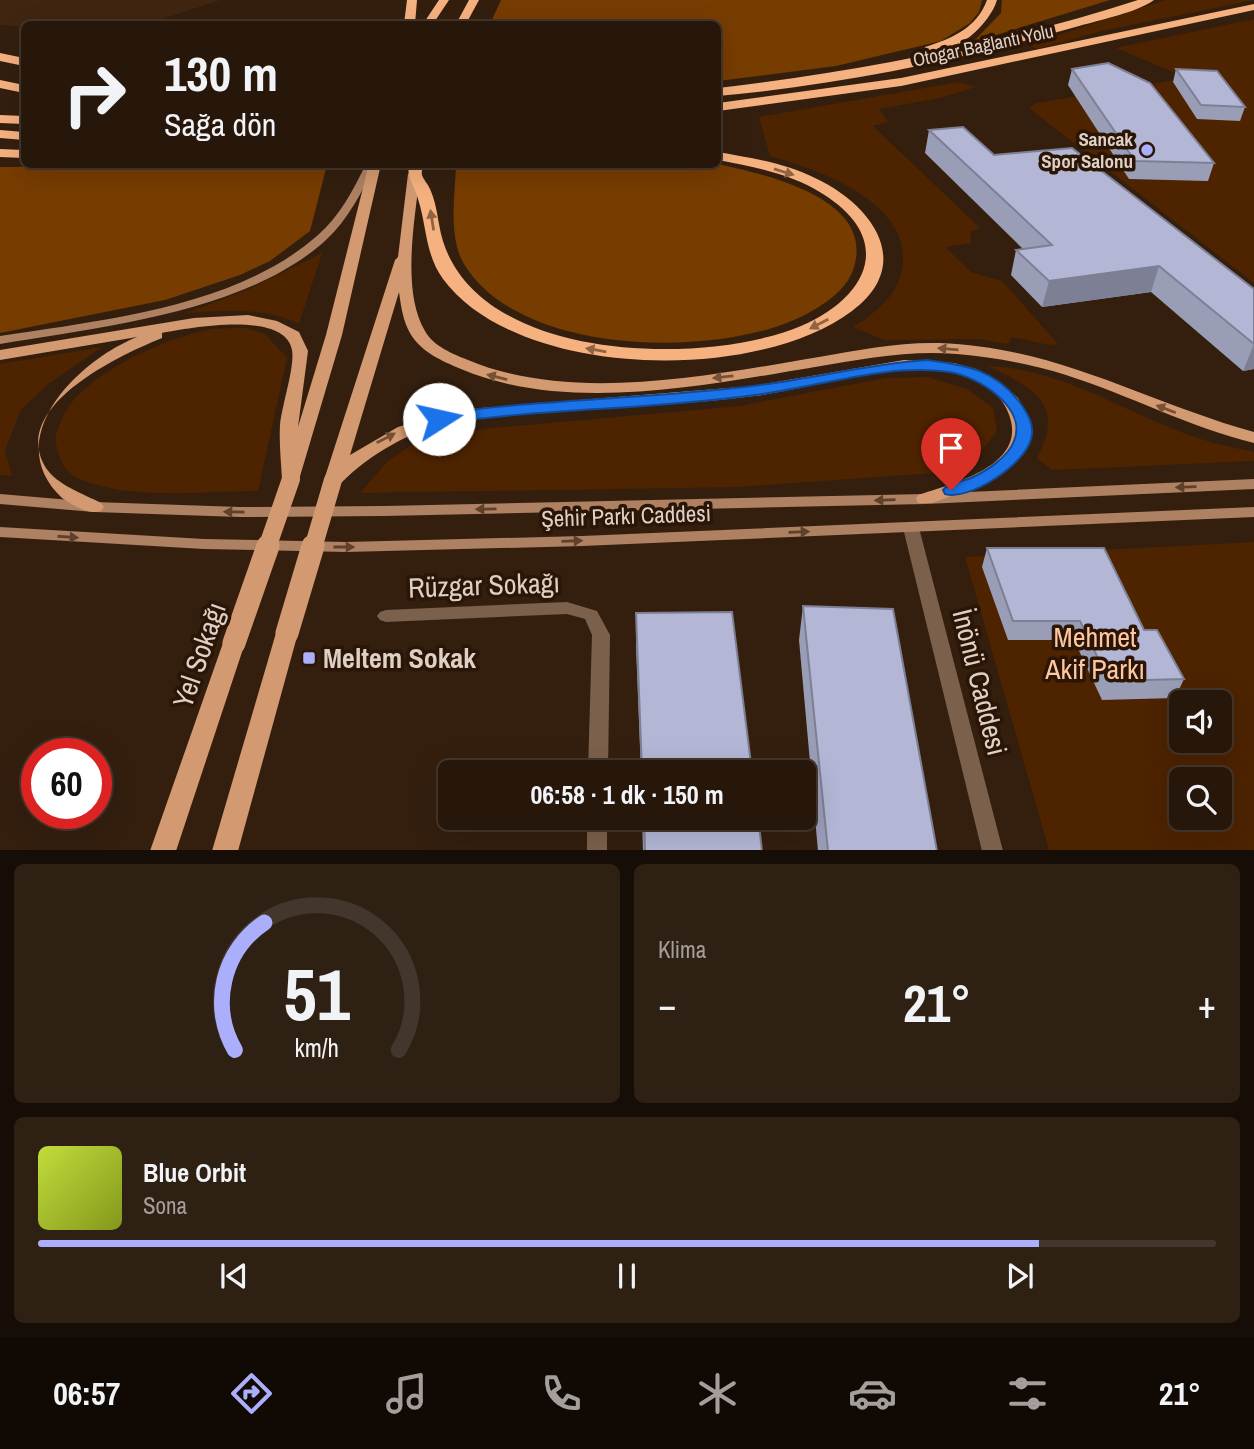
<!DOCTYPE html>
<html lang="tr">
<meta charset="utf-8">
<style>
:root{--surface:#27170b;--page:#2f2014;--text:#f1f3f6;--muted:#a49f9d;--line:#43362c;--accent:#abaffb}
body{margin:0;font-family:"Archivo Narrow",sans-serif;background:var(--page);color:var(--text);height:100vh;display:flex;flex-direction:column;font-size:26px;white-space:nowrap}
*{box-sizing:border-box;margin:0}
p{font-size:23px;color:var(--muted)}
.icon{flex:none;width:38px;height:38px;fill:none;stroke:currentColor;stroke-width:2;stroke-linecap:round;stroke-linejoin:round}
.map{position:relative;height:850px;overflow:hidden}
.panel{display:flex;flex-direction:column;gap:14px;padding:14px;background:#150d06;flex:1}
.panel>*{flex:none}
.hud{position:absolute;left:21px;top:21px;width:700px;height:147px;border-radius:10px;box-shadow:0 7px 28px #0002,0 0 0 2px var(--line);background:#27170b;color:var(--text);overflow:hidden}
.controls{position:absolute;left:1169px;top:690px;display:grid;gap:14px}
.controls a{display:grid;place-items:center;width:63px;height:63px;border-radius:10px;background:var(--surface);box-shadow:0 7px 28px #0002,0 0 0 2px var(--line);font-size:35px}
.speed{position:absolute;left:21px;top:738px;display:flex;gap:14px;font-size:35px;font-weight:700;text-align:center}
.speed>*{display:grid;place-content:center;width:91px;height:91px;border-radius:50%;background:var(--surface);box-shadow:0 7px 28px #0002,0 0 0 2px var(--line);line-height:1}
.speed .limit{border:10px solid #d22;background:#fff;color:#111}
.pin{position:absolute;display:grid;place-items:center;width:60px;height:60px;color:#fff;margin:-72px -30px;border-radius:50% 50% 50% 0;rotate:-45deg;box-shadow:0 0 7px #0007}
.pin .icon{rotate:45deg}
.me{position:absolute;width:77px;margin:-38px;rotate:80deg;stroke-linejoin:round;filter:drop-shadow(0 0 5px #0008)}
.turn{display:flex;align-items:center;gap:24px;height:147px;padding:0 28px;font-size:32px}
.turn .icon{width:91px;height:91px;stroke-width:2.5}
.turn b{display:block;font-size:49px;line-height:60px}
.big{font-size:52px;font-weight:800;line-height:1.1}
.panel .tile{flex:1;display:flex;flex-direction:column;justify-content:center;gap:10px;min-width:0;padding:0 24px;border-radius:10px;background:var(--page)}
.panel .dial{align-items:center;gap:0}
.dial svg{height:182px;overflow:visible;fill:none;stroke:var(--line);stroke-width:7;stroke-linecap:round;text-anchor:middle}
.dial text{fill:var(--text);stroke:none}
.song{display:flex;align-items:center;gap:21px}
.cover{width:84px;height:84px;border-radius:10px;background:linear-gradient(135deg,hsl(70 70% 55%),hsl(70 70% 35%))}
.played{height:7px;border-radius:4px;background:linear-gradient(90deg,var(--accent) 85%,var(--line) 85%)}
.keys{display:flex;justify-content:space-around;direction:ltr}
.heat{display:flex;justify-content:space-between;align-items:center;font-size:38px;direction:ltr}
.panel .tiles{flex:1;display:grid;gap:14px;grid-template-columns:1fr 1fr}
.tile:last-child{grid-column:span 2}
.trip{position:absolute;left:438px;top:760px;width:378px;height:70px;border-radius:10px;background:var(--surface);box-shadow:0 7px 28px #0002,0 0 0 2px var(--line);font-weight:800;line-height:70px;text-align:center}
.dock{display:flex;height:112px;justify-content:space-around;align-items:center;background:#100904;color:var(--muted)}
.dock .icon{width:49px;height:49px}
.dock .current{color:var(--accent)}
.dock b{font-size:32px;color:var(--text)}
.map>svg:first-child{display:block}
.built{fill:#402510}
.green{fill:#4d2300;fill-rule:evenodd}
.forest{fill:#773c00}
.lines{fill:none;stroke-linecap:round;stroke-linejoin:round}
.street{fill:#7b604c;fill-rule:evenodd}
.secondary{fill:#ad8162;fill-rule:evenodd}
.primary{fill:#d39a72;fill-rule:evenodd}
.highway{fill:#f6b180;fill-rule:evenodd}
.primary-bridge-far1{stroke:#d39a72;stroke-width:18}
.primary-bridge{stroke:#d39a72;stroke-width:23}
.wall{fill:#9a9db6}
.shaded-wall{fill:#7d7f94}
.building{fill:#b3b6d4;stroke:#7d7f94;stroke-width:2}
.oneway{fill:#906343}
.oneway2{fill:#765137}
.oneway3{fill:#5e402b}
.route{fill:#1a73e8;stroke:#114b97;stroke-width:2}
.poi-dot{fill:#abaffb;stroke:#2a1506;stroke-width:2.5}
.labels{text-anchor:middle;stroke-width:7;stroke-linejoin:round;paint-order:stroke}
.far-street-label{font-size:19px;fill:#dfd0c6;stroke:#2a1506}
.far-poi-label{font-size:19px;font-weight:bold;fill:#dfd0c6;stroke:#2a1506;text-anchor:end}
.street-label{font-size:23px;fill:#dfd0c6;stroke:#2a1506}
.near-street-label{font-size:28px;fill:#dfd0c6;stroke:#2a1506}
.near-park-label{font-size:28px;fill:#fdc7a1;stroke:#2a1506}
.near-poi-label{font-size:28px;font-weight:bold;fill:#dfd0c6;stroke:#2a1506;text-anchor:start}
</style>
<div class="map">
<svg width="1254" height="851" viewBox="0 0 1254 851">
<rect width="100%" height="100%" fill="#341f0f"/>
<!-- built -->
<polygon class="built" points="0,0 220,0 147,24 24,24 24,27 0,25"/>
<!-- green -->
<g class="green">
<polygon points="1165,0 1254,0 1102,31 1038,49 1028,45"/>
<polygon points="1254,19 1254,283 1029,108 1037,103 1187,78 1116,48"/>
<path d="M959,82L976,87L940,98L879,109L888,122L873,126L980,228L970,232L971,243L945,247L971,272L1002,281L1058,344L1049,345L1012,337L1008,344L978,339L884,340L853,327C877,312 901,293 903,262C907,201 818,169 770,156L759,117Z"/>
<path d="M322,253L299,324C263,307 224,310 186,313L247,290Z"/>
<path d="M245,328L265,334L287,358L258,491C205,491 127,501 78,478C64,472 59,458 56,444C54,435 59,427 62,419C80,375 168,336 213,329C224,328 235,328 245,328Z"/>
<polygon points="102,347 48,384 21,410 5,450 12,476 0,475 0,364"/>
<path d="M988,366C1066,369 1129,416 1201,439C1218,445 1237,448 1254,452V461L1052,470L1037,458C1066,404 1034,388 988,366Z"/>
<polygon points="928,377 967,389 993,408 997,431 973,462 949,472 738,487 360,493 387,462 410,446 429,437 493,428 739,406 886,378"/>
<path d="M1254,542V850H1049L965,557ZM1181,702H1220V740H1181ZM1181,779H1220V817H1181Z"/>
</g>
<!-- forest -->
<g class="forest">
<polygon points="501,0 982,0 979,12 970,23 941,41 836,66 718,81 718,24 490,24"/>
<polygon points="1002,0 1110,0 973,42 1001,13"/>
<path d="M718,164C767,175 878,199 853,270C845,294 812,313 789,322C703,357 518,354 464,264C448,237 455,195 456,165Z"/>
<polygon points="327,165 310,231 270,261 240,275 165,300 0,333 0,167"/>
</g>
<g class="lines">
<!-- street -->
<g class="street">
<polygon points="911,523 917,524 919,528 1003,851 982,851 903,528 905,524"/>
<polygon points="567,602 597,611 610,635 608,772 588,772 592,635 585,619 567,614 386,622 380,620 377,616 380,612 386,610"/>
<rect x="587" y="817" width="20" height="34"/>
</g>
<!-- secondary -->
<g class="secondary">
<path d="M366,164H376C362,191 348,220 326,240C247,312 102,327 0,344V336C103,320 237,307 318,235C340,216 353,190 366,164Z"/>
<polygon points="1254,479 1254,489 925,504 384,516 240,517 94,512 0,504 0,494 94,502 240,507 384,506 925,494"/>
<polygon points="1254,507 1254,517 582,546 346,552 204,549 0,537 0,527 204,539 346,542 582,536"/>
</g>
<!-- primary -->
<g class="primary">
<path d="M369,164H381L342,335L298,483L291,485L282,479C281,461 279,443 280,425C282,405 295,367 292,350C285,310 190,328 162,333V338C120,355 8,407 46,468C57,485 84,494 101,503L104,507L101,511C87,515 73,505 62,498C0,440 75,362 137,337L0,360V350L194,318L248,315L277,321L299,332L308,351L298,427L326,335Z"/>
<path d="M414,170L420,174C415,218 401,291 425,331C433,346 453,354 468,360C572,404 711,375 819,357C859,350 899,342 939,343C1058,347 1145,402 1254,432V443C1189,427 1129,395 1066,375C1031,364 993,357 957,354C909,350 862,359 815,367C706,385 567,414 461,369C442,361 421,352 410,333C403,321 401,306 399,292L350,455L398,427L456,410L754,386L904,360L954,363L976,369L999,381L1018,398L1031,423V440L1023,455L1006,471L989,482L932,503H918L916,499L918,495C958,482 1036,463 1005,406C996,389 972,377 953,373C887,360 820,388 754,396C686,405 617,407 548,412C518,414 484,414 454,421C409,432 372,452 340,484H326L324,480L395,260L398,257L408,174Z"/>
<polygon points="287,625 295,627 298,633 238,851 212,851 276,633 279,627"/>
<polygon points="234,635 242,637 245,643 176,851 150,851 223,643 226,637"/>
</g>
<!-- highway -->
<g class="highway">
<polygon points="407,0 417,0 415,24 404,24"/>
<polygon points="439,0 449,0 433,24 423,24"/>
<polygon points="469,0 479,0 466,24 456,24"/>
<path d="M987,0H997C989,26 954,56 925,53V47C951,39 977,28 987,0Z"/>
<path d="M1138,0H1154C1138,12 1100,20 1079,26C962,60 839,85 718,96V88C861,71 1001,44 1138,0Z"/>
<polygon points="1254,4 1254,10 901,86 718,111 718,103 901,78"/>
<polygon points="0,53 24,58 24,66 0,61"/>
<polygon points="0,80 24,85 24,93 0,88"/>
<polygon points="0,115 24,116 24,124 0,123"/>
<polygon points="0,130 24,132 24,140 0,138"/>
<polygon points="0,149 24,150 24,158 0,157"/>
<path d="M718,152C751,158 785,163 815,178C871,204 916,263 852,311C757,383 518,380 443,279C425,254 427,227 418,199C415,186 406,178 409,164H423C423,167 421,173 422,175C423,179 428,184 430,189C435,200 437,212 439,224C461,363 701,368 801,326C869,297 895,239 823,194C792,174 754,167 718,160Z"/>
</g>
<!-- primary-bridge-far1 -->
<g class="primary-bridge-far1">
<polyline points="267,548 291,479"/>
<polyline points="313,548 333,480"/>
</g>
<!-- primary-bridge -->
<g class="primary-bridge">
<polyline points="287,633 313,546"/>
<polyline points="234,643 268,546"/>
</g>
</g>
<!-- wall -->
<g class="wall">
<polygon points="1072,69 1214,163 1208,181 1129,179 1068,85"/>
<polygon points="1176,69 1245,107 1240,121 1197,119 1173,82"/>
<polygon points="929,130 994,155 1254,289 1254,369 1243,371 1151,292 1042,307 1011,275 1016,250 1023,249 925,153"/>
<polygon points="987,548 1144,630 1184,679 1175,698 1102,700 1074,640 1008,640 982,567"/>
<polygon points="803,606 937,851 818,851 799,640"/>
<polygon points="636,613 752,772 641,772 636,647"/>
<polygon points="642,817 758,817 762,851 643,851"/>
</g>
<!-- shaded-wall -->
<g class="shaded-wall">
<polygon points="1159,266 1151,292 1042,307 1049,281"/>
<polygon points="1254,344 1254,369 1243,371"/>
</g>
<!-- building -->
<g class="building">
<polygon points="1108,63 1150,83 1214,163 1135,161 1072,69"/>
<polygon points="1176,69 1217,71 1245,107 1201,105"/>
<polygon points="963,127 994,155 1072,148 1254,289 1254,344 1159,266 1049,281 1016,250 1052,245 929,130"/>
<polygon points="987,548 1104,548 1144,630 1157,630 1184,679 1109,681 1080,621 1013,621"/>
<polygon points="803,606 893,609 937,851 828,851"/>
<polygon points="732,612 752,772 642,772 636,613"/>
<polygon points="644,817 758,817 762,851 645,851"/>
</g>
<!-- one-way arrows -->
<defs><path id="oneway-solid" d="M-6-.8H1V-3.2L6.5 0L1 3.2V.8H-6Z" transform="scale(1.75)"/></defs>
<g class="oneway">
<use href="#oneway-solid" transform="translate(784 172) rotate(17)"/>
<use href="#oneway-solid" transform="translate(432 220) rotate(-99)"/>
<use href="#oneway-solid" transform="translate(819 324) rotate(153)"/>
<use href="#oneway-solid" transform="translate(596 350) rotate(-170)"/>
</g>
<g class="oneway2">
<use href="#oneway-solid" transform="translate(948 349) rotate(-175)"/>
<use href="#oneway-solid" transform="translate(497 377) rotate(-166)"/>
<use href="#oneway-solid" transform="translate(723 377) rotate(174)"/>
<use href="#oneway-solid" transform="translate(1166 409) rotate(-159)"/>
<use href="#oneway-solid" transform="translate(386 438) rotate(-27)"/>
</g>
<g class="oneway3">
<use href="#oneway-solid" transform="translate(1186 487) rotate(178)"/>
<use href="#oneway-solid" transform="translate(885 500) rotate(178)"/>
<use href="#oneway-solid" transform="translate(486 509) rotate(179)"/>
<use href="#oneway-solid" transform="translate(234 512) rotate(-179)"/>
<use href="#oneway-solid" transform="translate(799 532) rotate(-2)"/>
<use href="#oneway-solid" transform="translate(68 537) rotate(4)"/>
<use href="#oneway-solid" transform="translate(572 541) rotate(-2)"/>
<use href="#oneway-solid" transform="translate(344 547)"/>
</g>
<!-- route -->
<path class="route" d="M927,360C967,365 996,370 1021,404C1028,414 1035,426 1031,439C1025,464 970,501 945,494L943,490C949,482 962,482 971,478C987,471 1008,457 1014,441C1028,407 977,376 949,372C888,363 817,387 755,395C650,410 543,408 439,424L431,419L439,414C542,399 648,399 753,386C811,379 868,364 927,360Z"/>
<!-- markers -->
<g class="poi-dot">
<circle cx="1147" cy="150" r="7"/>
<rect x="302" y="651" width="14" height="14" rx="3.5"/>
</g>
<g class="labels">
<!-- far-street labels -->
<g class="far-street-label">
<text transform="translate(983 45) rotate(-12)" y="7">Otogar Bağlantı Yolu</text>
</g>
<!-- far-poi labels -->
<g class="far-poi-label">
<text x="1133" y="146">Sancak<tspan x="1133" dy="22">Spor Salonu</tspan></text>
</g>
<!-- street labels -->
<g class="street-label">
<text transform="translate(626 516) rotate(-2)" y="8">Şehir Parkı Caddesi</text>
</g>
<!-- near-street labels -->
<g class="near-street-label">
<text transform="translate(484 585) rotate(-2)" y="10">Rüzgar Sokağı</text>
<text transform="translate(199 655) rotate(-71)" y="10">Yel Sokağı</text>
<text transform="translate(980 682) rotate(76)" y="10">İnönü Caddesi</text>
</g>
<!-- near-park labels -->
<g class="near-park-label">
<text x="1095" y="647">Mehmet<tspan x="1095" dy="32">Akif Parkı</tspan></text>
</g>
<!-- near-poi labels -->
<g class="near-poi-label">
<text x="323" y="668">Meltem Sokak</text>
</g>
</g>
</svg>
<div class="controls">
<a><svg class="icon" aria-label="sound" viewBox="0 0 24 24"><path d="M4 9h4l5-4v14l-5-4H4zM17 9q2 3 0 6"/></svg></a>
<a><svg class="icon" aria-label="search" viewBox="0 0 24 24"><circle cx="10" cy="10" r="6"/><path d="M15 15l6 6"/></svg></a>
</div>
<div class="speed"><div class="limit">60</div></div>
<div class="pin" style="left:951px;top:490px;background:#d93025"><svg class="icon" aria-label="arrive" viewBox="0 0 24 24"><path d="M6 21V4h12l-3 4 3 4H6"/></svg></div>
<svg class="me" style="left:439px;top:419px" viewBox="-20 -20 40 40"><circle r="19" fill="#fff"/><path d="M0-13L10 11 0 6-10 11z" fill="#1a73e8"/></svg>
<div class="trip">06:58 · 1 dk · 150 m</div>
<div class="hud">
<div class="turn"><svg class="icon" aria-label="right" viewBox="0 0 24 24"><path d="M7 20v-9h11M14 6l5 5-5 5"/></svg><div><b>130 m</b>Sağa dön</div></div>
</div>
</div>
<section class="panel">
<div class="tiles">
<div class="tile dial"><svg viewBox="0 0 100 80">
<path d="M14 69A42 42 0 1 1 86 69"/>
<path d="M14 69A42 42 0 0 1 27 13" stroke="#abaffb"/>
<text x="50" y="56" font-size="32" font-weight="700">51</text>
<text x="50" y="72" font-size="11">km/h</text>
</svg></div>
<div class="tile"><p>Klima</p>
<div class="heat"><a>−</a><b class="big">21°</b><a>+</a></div>
</div>
<div class="tile">
<div class="song"><i class="cover"></i><div><b>Blue Orbit</b><p>Sona</p></div></div>
<div class="played"></div>
<div class="keys"><svg class="icon" aria-label="previous" viewBox="0 0 24 24"><path d="M18 5L8 12l10 7zM5 5v14"/></svg><svg class="icon" aria-label="pause" viewBox="0 0 24 24"><path d="M8 5v14M16 5v14"/></svg><svg class="icon" aria-label="next" viewBox="0 0 24 24"><path d="M6 5l10 7-10 7zM19 5v14"/></svg></div>
</div>
</div>
</section>
<nav class="dock">
<b>06:57</b>
<svg class="icon current" aria-label="directions" viewBox="0 0 24 24"><path d="M12 3l9 9-9 9-9-9zM9 14v-3h6M13 9l2 2-2 2"/></svg>
<svg class="icon" aria-label="music" viewBox="0 0 24 24"><path d="M9 18V5l10-2v13"/><circle cx="6" cy="18" r="3"/><circle cx="16" cy="16" r="3"/></svg>
<svg class="icon" aria-label="phone" viewBox="0 0 24 24"><path d="M5 4h4l2 5-3 2q2 4 5 5l2-3 5 2v4C11 20 4 13 5 4z"/></svg>
<svg class="icon" aria-label="climate" viewBox="0 0 24 24"><path d="M12 3v18M4 7l16 10M4 17L20 7"/></svg>
<svg class="icon" aria-label="car" viewBox="0 0 24 24"><path d="M5 17H2v-5l4-1 3-4h7l3 4 3 1v5h-3M9 17h6M6 11h13"/><circle cx="7" cy="17" r="2"/><circle cx="17" cy="17" r="2"/></svg>
<svg class="icon" aria-label="filters" viewBox="0 0 24 24"><path d="M4 7h16M4 17h16"/><circle cx="9" cy="7" r="2"/><circle cx="15" cy="17" r="2"/></svg>
<b>21°</b>
</nav>
